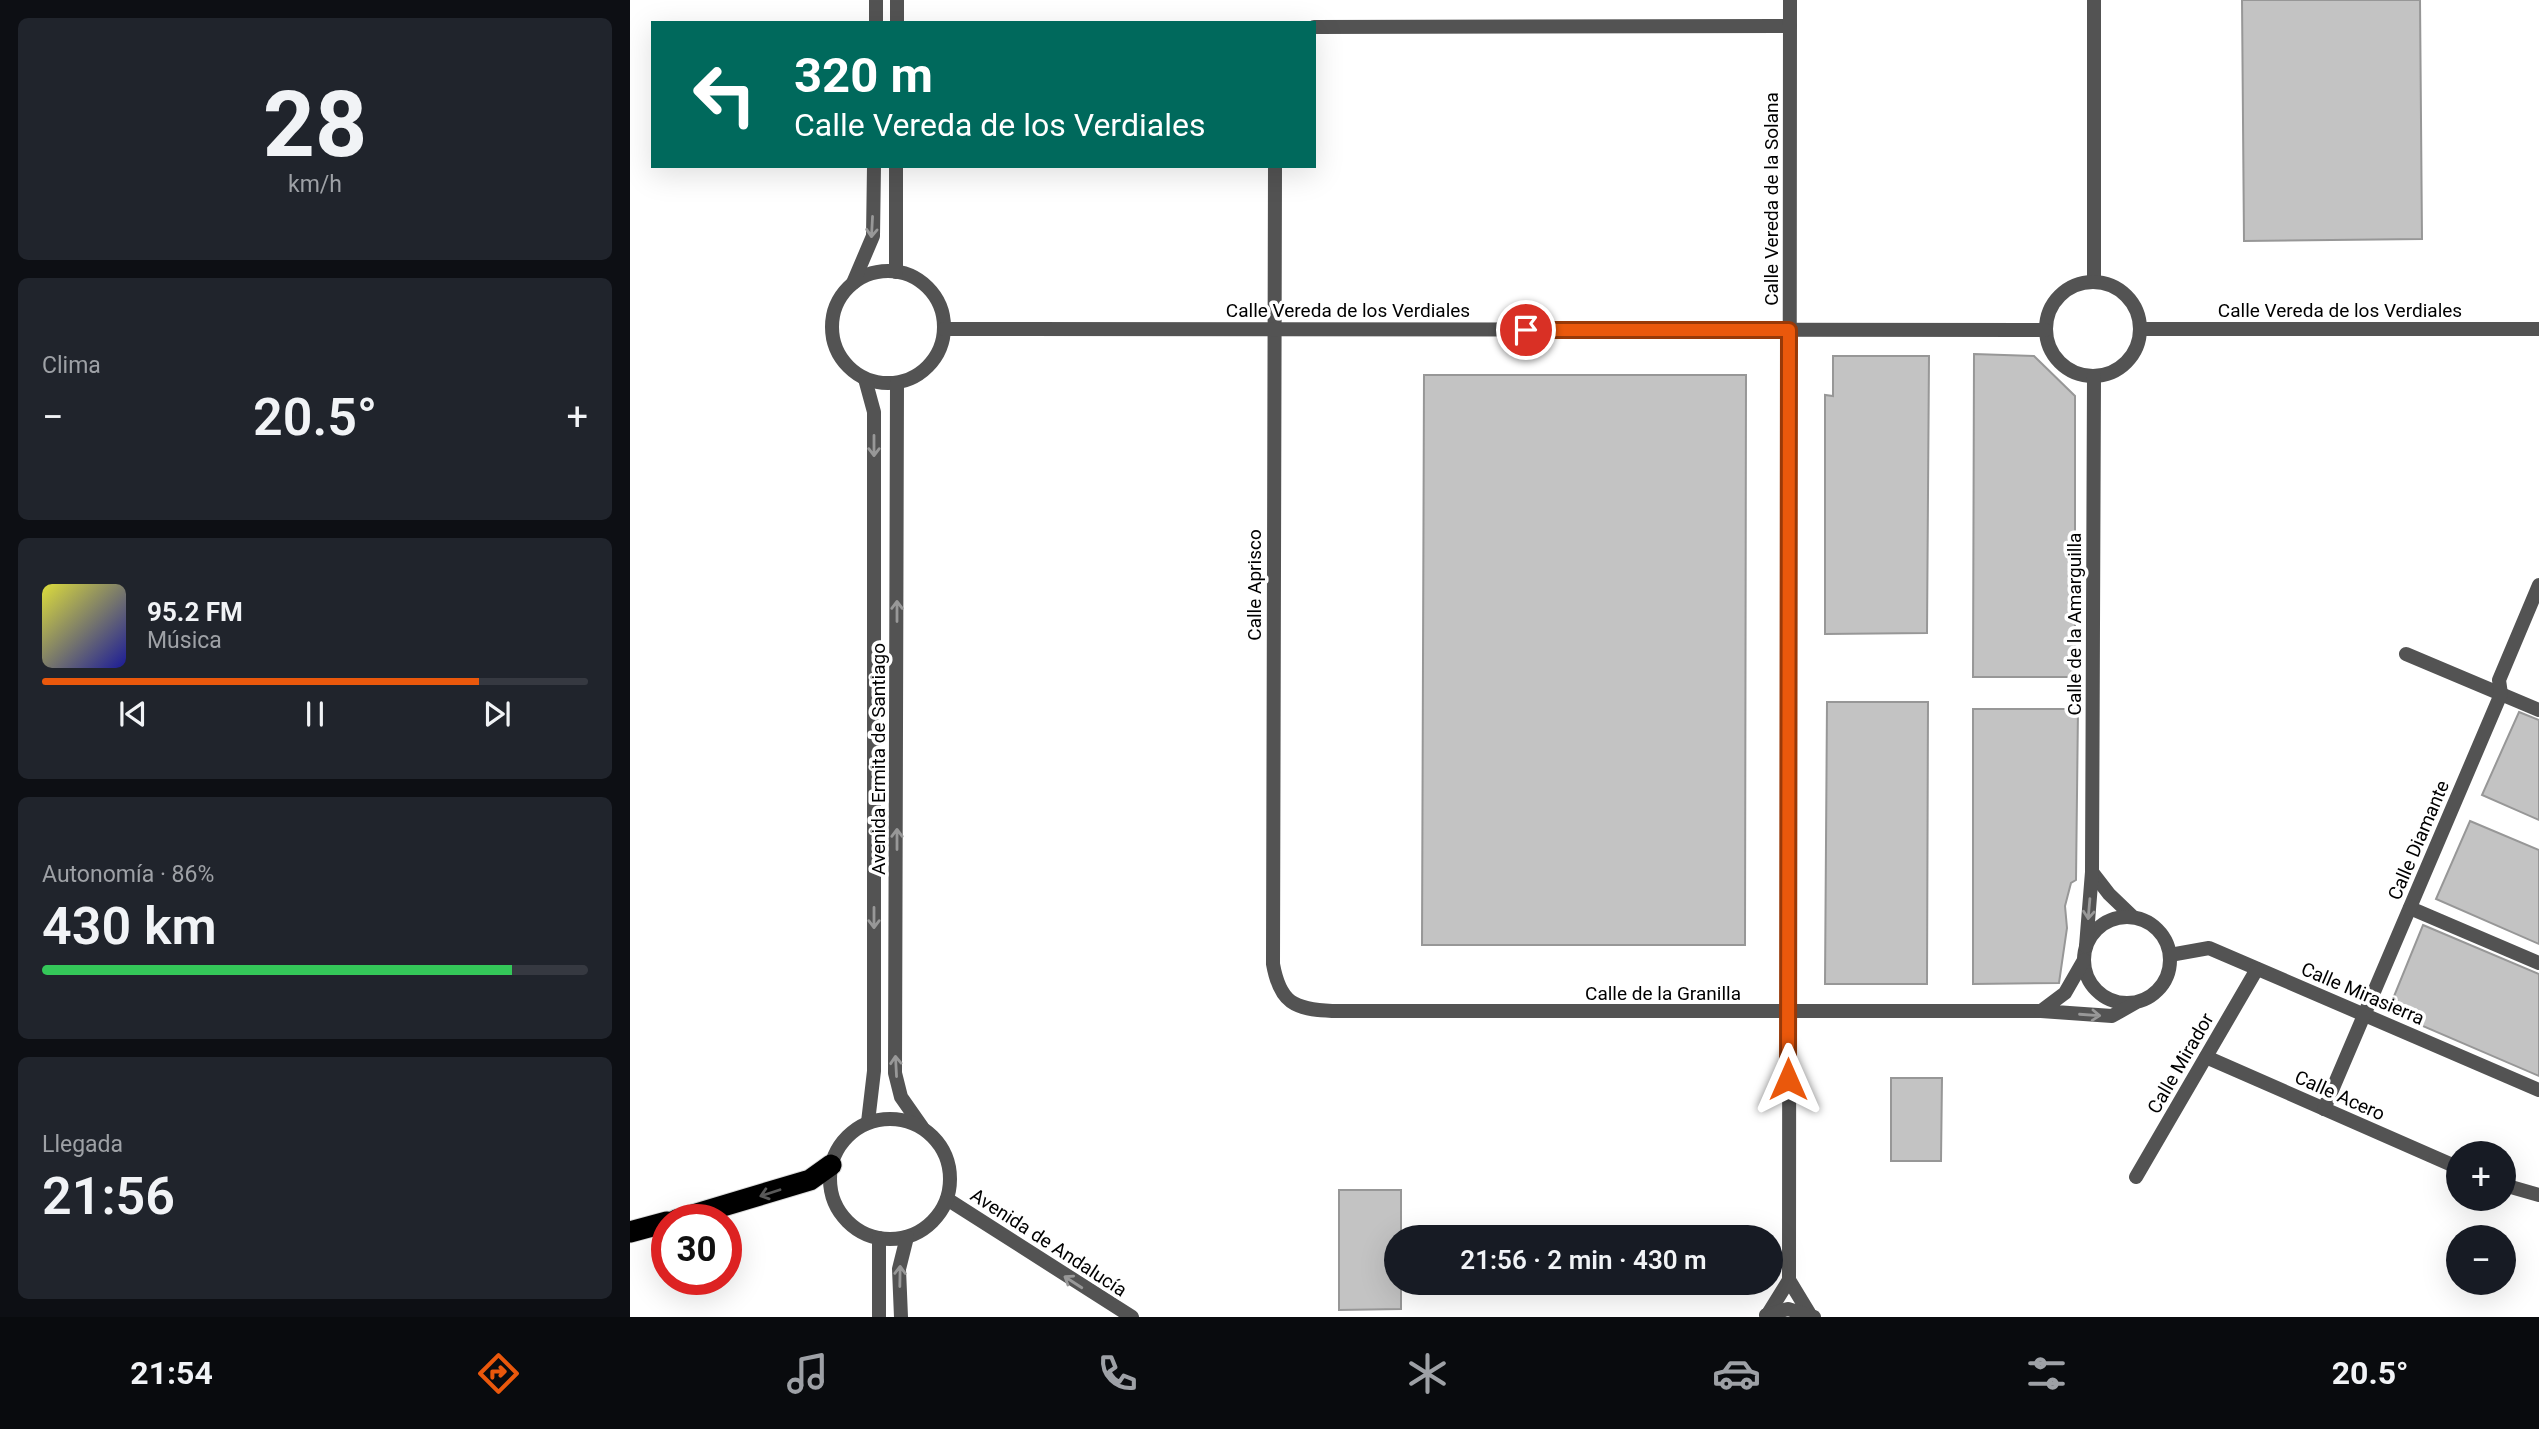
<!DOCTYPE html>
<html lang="es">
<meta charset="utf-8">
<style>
:root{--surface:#171b24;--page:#20242c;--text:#f1f3f6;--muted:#9ea1a6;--line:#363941;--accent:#ea580c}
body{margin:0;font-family:Roboto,sans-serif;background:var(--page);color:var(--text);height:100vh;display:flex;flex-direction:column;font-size:26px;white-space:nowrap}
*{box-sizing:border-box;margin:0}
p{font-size:23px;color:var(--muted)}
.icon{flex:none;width:38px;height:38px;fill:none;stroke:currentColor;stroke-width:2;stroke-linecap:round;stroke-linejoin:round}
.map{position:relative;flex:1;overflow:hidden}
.panel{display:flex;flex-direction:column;gap:18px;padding:18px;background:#0d0f14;width:630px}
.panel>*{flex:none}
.guide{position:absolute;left:21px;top:21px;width:665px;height:147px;border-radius:0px;box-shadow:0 7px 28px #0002;background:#00695c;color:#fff;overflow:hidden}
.tools{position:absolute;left:1816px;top:1141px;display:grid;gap:14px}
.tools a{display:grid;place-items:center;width:70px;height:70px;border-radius:50%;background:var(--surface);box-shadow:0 7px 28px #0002;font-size:35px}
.speed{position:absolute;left:21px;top:1204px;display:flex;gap:14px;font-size:35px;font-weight:700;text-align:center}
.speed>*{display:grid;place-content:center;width:91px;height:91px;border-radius:50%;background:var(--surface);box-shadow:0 7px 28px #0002;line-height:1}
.speed .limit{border:10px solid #d22;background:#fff;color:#111}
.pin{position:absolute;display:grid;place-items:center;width:60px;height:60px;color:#fff;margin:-30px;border:4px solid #fff;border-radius:50%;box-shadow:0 2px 7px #0007}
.me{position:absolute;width:77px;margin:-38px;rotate:0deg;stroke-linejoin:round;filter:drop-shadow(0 0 5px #0008)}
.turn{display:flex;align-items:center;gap:24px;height:147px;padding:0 28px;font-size:32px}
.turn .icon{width:91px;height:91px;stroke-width:2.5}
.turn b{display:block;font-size:49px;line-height:60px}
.big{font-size:52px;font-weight:600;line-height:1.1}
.panel .tile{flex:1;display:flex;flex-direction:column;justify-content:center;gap:10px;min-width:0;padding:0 24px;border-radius:10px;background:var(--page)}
.panel .dial{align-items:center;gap:0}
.dial b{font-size:91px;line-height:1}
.song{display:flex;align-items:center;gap:21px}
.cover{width:84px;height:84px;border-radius:10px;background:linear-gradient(135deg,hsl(60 70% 55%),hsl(240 70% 35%))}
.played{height:7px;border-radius:4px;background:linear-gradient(90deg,var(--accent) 80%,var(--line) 80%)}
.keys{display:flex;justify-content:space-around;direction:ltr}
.heat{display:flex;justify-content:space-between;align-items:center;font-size:38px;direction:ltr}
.charge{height:10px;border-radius:5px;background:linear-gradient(90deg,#34c759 86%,var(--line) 0)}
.trip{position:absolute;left:754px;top:1225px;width:399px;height:70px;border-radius:35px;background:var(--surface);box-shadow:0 7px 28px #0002;font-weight:600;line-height:70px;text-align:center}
.tabs{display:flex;height:112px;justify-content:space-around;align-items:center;background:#090b0e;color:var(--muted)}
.tabs .icon{width:49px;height:49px}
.tabs .on{color:var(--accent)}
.tabs b{font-size:32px;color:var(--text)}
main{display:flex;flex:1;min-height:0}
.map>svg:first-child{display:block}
.building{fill:#c3c3c3;stroke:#979797;stroke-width:2}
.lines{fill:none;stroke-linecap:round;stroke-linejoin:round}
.motorway-casing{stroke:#dbdbdb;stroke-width:23}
.minor{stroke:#535353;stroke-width:14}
.tertiary{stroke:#535353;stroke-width:14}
.motorway{stroke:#000;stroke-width:21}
.oneway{stroke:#989898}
.oneway2{stroke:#595959}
.route-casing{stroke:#983908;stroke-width:18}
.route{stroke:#ea580c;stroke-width:12}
.labels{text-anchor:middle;stroke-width:7;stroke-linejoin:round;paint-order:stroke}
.street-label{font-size:19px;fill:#000;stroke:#fff}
</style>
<main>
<section class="panel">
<div class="tile dial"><b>28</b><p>km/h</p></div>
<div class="tile"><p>Clima</p>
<div class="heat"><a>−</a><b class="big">20.5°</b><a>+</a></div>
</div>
<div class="tile">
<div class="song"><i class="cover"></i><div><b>95.2 FM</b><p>Música</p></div></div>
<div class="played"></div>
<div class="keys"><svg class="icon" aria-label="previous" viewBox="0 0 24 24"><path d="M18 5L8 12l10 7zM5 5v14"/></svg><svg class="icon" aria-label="pause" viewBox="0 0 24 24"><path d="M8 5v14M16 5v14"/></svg><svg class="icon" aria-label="next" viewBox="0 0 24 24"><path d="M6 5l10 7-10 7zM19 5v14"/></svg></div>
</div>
<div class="tile"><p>Autonomía · 86%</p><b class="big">430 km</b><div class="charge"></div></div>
<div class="tile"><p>Llegada</p><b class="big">21:56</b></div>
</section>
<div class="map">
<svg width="1909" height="1317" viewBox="0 0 1909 1317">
<rect width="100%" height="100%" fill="#fff"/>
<!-- building -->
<g class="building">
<polygon points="1612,0 1790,0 1792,239 1614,241"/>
<polygon points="1344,354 1404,356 1445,396 1445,677 1343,677"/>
<polygon points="1203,356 1299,356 1297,633 1195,634 1195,395 1203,396"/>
<polygon points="794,375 1116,375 1115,945 792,945"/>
<polygon points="1197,702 1298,702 1297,984 1195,984"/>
<polygon points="1343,709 1448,709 1446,880 1441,883 1435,906 1437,928 1429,983 1343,984"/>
<polygon points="1889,712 1909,720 1909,820 1852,795"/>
<polygon points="1840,821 1909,850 1909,944 1806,899"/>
<polygon points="1793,925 1909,974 1909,1076 1758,1011"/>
<polygon points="1261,1078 1312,1078 1311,1161 1261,1161"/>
<polygon points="709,1190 771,1190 771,1237 766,1237 766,1283 771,1283 771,1309 709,1310"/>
</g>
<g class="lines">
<defs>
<g id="motorway">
<polyline points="46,1220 180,1180 201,1165"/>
<polyline points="0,1232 37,1222"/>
</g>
</defs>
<!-- motorway casing -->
<use href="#motorway" class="motorway-casing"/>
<!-- minor -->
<g class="minor">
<polyline points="246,23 246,0"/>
<polyline points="267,23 267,0"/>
<polyline points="684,27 1160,26"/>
<path d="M645,166L643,964C650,1003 664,1009 702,1011H1411"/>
<circle cx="258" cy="327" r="56"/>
<polyline points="266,272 266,166"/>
<polyline points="1464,282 1464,0"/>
<circle cx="1463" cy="329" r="47"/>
<polyline points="223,283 243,236 244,166"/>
<polyline points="314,329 1415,330"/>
<polyline points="1510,329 1909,329"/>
<polyline points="235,379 244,412 244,1071 238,1122"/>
<polyline points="267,383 265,1073 271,1097 292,1127"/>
<polyline points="1776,654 1909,710"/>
<polyline points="1462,872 1479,894 1503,917"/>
<polyline points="1780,908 1909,963"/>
<circle cx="1497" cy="960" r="43"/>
<polyline points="1456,946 1462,872 1464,376"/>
<polyline points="1540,955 1579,948 1909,1090"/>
<polyline points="1454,960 1435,993 1411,1011 1482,1016 1505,1003"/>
<polyline points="1576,1057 1829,1168"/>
<polyline points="1694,1109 1871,694 1869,680 1909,585"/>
<polyline points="1506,1177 1627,969"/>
<polyline points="1874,1185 1909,1195"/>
<polyline points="317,1199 502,1317"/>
<polyline points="1159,1280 1179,1313"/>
<polyline points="1138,1314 1159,1280 1160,0"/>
<polyline points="1136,1315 1158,1309 1184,1317"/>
</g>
<!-- tertiary -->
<g class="tertiary">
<circle cx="260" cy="1179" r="60"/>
<polyline points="249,1238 249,1317"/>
<polyline points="271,1317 269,1269 277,1237"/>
</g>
<!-- motorway -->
<use href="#motorway" class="motorway"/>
</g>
<!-- one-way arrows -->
<defs><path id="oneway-shaft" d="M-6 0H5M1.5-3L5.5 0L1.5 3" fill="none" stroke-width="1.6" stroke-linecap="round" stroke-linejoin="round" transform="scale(1.75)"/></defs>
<g class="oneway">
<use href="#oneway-shaft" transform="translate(242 227) rotate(93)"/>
<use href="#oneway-shaft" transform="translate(244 446) rotate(90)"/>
<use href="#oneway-shaft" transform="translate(267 611) rotate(-90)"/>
<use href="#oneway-shaft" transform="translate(267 839) rotate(-90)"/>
<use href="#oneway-shaft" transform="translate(1459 909) rotate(95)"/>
<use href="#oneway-shaft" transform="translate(244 918) rotate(90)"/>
<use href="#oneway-shaft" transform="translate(1460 1015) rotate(4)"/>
<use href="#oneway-shaft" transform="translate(266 1066) rotate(-93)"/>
<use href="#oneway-shaft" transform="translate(270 1276) rotate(-89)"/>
<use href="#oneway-shaft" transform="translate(443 1282) rotate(-147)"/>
</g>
<use class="oneway2" href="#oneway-shaft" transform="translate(140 1193) rotate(162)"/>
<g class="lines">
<defs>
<polyline id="route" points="896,330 1159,330 1158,1079"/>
</defs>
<!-- route casing -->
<use href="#route" class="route-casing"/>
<!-- route -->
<use href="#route" class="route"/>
</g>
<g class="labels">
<!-- street labels -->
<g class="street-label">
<text transform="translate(1141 199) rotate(-90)" y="7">Calle Vereda de la Solana</text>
<text x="718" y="317">Calle Vereda de los Verdiales</text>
<text x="1710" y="317">Calle Vereda de los Verdiales</text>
<text transform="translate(624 585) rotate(-90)" y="7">Calle Aprisco</text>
<text transform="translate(1444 624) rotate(-90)" y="7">Calle de la Amarguilla</text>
<text transform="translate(248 759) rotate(-90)" y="7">Avenida Ermita de Santiago</text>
<text transform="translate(1788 840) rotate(-67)" y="7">Calle Diamante</text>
<text x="1033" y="1000">Calle de la Granilla</text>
<text transform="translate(1733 993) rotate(23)" y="7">Calle Mirasierra</text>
<text transform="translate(1550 1063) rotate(-60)" y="7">Calle Mirador</text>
<text transform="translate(1710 1095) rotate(24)" y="7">Calle Acero</text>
<text transform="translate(419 1242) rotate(33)" y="7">Avenida de Andalucía</text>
</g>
</g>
</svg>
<div class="tools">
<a>+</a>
<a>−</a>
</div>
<div class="speed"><div class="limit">30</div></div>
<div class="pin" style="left:896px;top:330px;background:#d93025"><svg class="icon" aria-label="arrive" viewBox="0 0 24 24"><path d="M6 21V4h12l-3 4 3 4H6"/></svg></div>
<svg class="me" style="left:1158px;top:1079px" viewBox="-20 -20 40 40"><path d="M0-17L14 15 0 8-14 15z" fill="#ea580c" stroke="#fff" stroke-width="4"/></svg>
<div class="trip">21:56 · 2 min · 430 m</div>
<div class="guide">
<div class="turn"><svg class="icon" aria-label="left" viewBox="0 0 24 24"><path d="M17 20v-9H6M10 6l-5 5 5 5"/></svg><div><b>320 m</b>Calle Vereda de los Verdiales</div></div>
</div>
</div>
</main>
<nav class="tabs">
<b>21:54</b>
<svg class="icon on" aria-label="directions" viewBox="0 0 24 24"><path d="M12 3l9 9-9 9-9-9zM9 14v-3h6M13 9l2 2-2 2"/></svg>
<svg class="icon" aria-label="music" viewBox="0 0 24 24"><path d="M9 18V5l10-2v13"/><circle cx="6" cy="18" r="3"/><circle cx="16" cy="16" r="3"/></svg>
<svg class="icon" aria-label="phone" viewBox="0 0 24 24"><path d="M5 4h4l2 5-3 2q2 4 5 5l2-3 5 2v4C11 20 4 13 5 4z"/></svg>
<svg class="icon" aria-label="climate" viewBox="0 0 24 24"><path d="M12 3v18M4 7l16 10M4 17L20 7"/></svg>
<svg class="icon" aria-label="car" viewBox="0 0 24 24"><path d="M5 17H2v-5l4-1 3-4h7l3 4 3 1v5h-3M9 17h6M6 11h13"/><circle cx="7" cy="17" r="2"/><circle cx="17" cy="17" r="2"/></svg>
<svg class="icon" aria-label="filters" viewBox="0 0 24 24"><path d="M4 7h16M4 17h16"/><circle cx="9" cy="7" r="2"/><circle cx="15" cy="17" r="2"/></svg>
<b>20.5°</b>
</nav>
